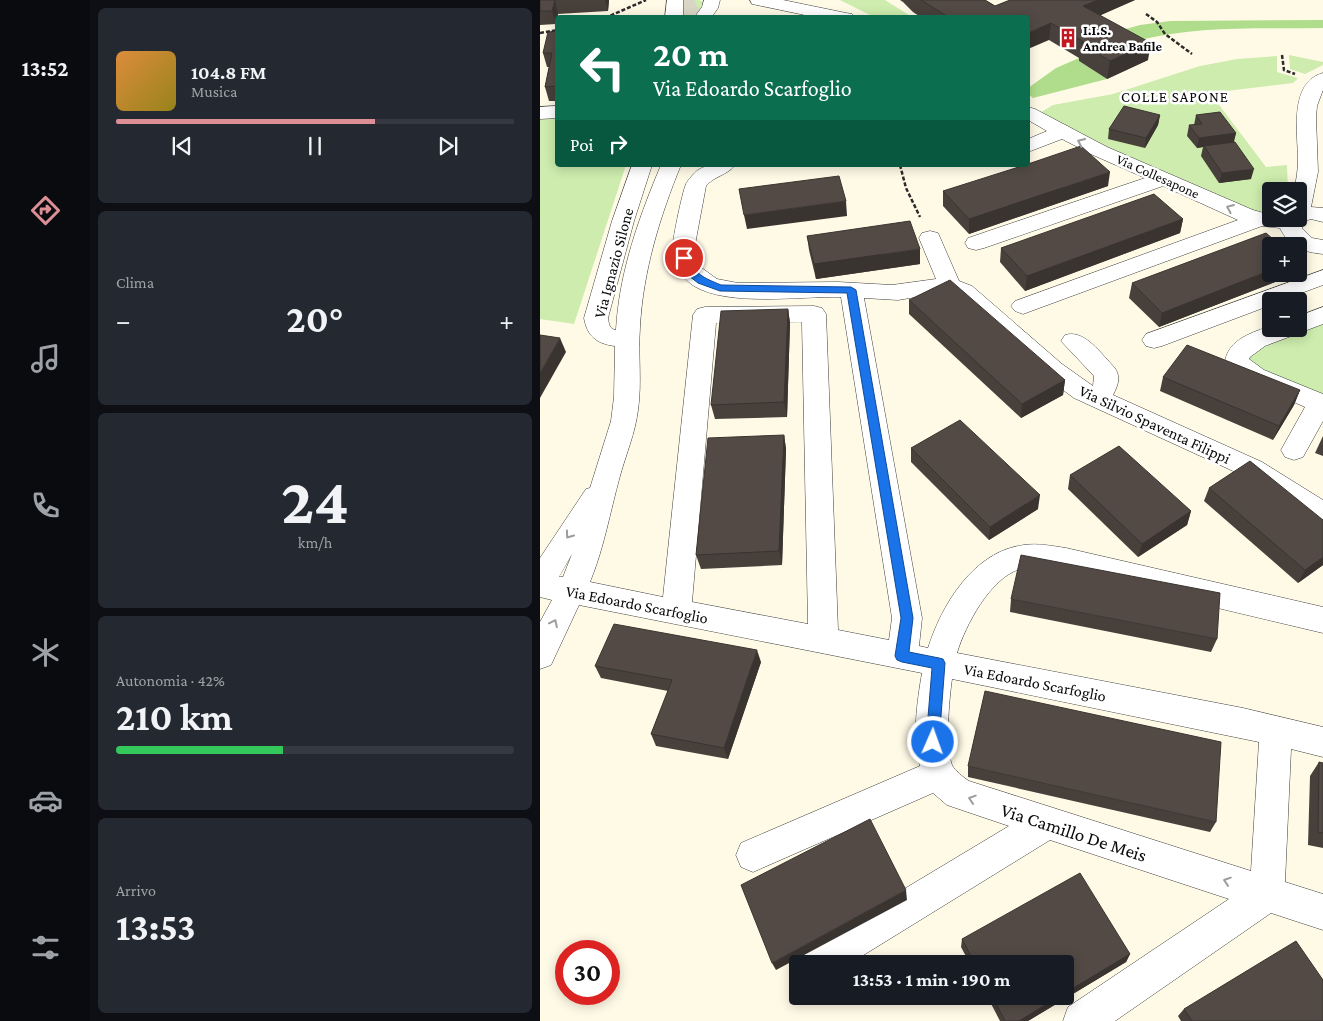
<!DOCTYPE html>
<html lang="it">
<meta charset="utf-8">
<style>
:root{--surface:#171b24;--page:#242831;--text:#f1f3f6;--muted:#9ea1a6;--line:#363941;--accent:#dc9096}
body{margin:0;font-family:"Crimson Pro",serif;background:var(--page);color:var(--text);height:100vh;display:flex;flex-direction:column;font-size:19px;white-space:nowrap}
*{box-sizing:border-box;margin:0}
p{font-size:16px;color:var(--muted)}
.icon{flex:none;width:28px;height:28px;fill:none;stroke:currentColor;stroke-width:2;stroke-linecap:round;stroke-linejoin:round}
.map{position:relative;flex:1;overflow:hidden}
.drawer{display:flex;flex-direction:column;gap:8px;padding:8px;background:#0d0f14;width:450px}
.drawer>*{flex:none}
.guide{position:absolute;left:15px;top:15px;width:475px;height:152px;border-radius:5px;box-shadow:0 2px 12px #0003;background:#0b6e4f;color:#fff;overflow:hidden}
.controls{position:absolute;left:722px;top:182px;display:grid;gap:10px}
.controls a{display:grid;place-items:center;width:45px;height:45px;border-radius:5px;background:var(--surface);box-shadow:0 2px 12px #0003;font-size:25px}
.speed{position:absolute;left:15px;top:940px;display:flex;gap:10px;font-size:25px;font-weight:700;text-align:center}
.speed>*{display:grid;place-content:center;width:65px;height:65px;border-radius:50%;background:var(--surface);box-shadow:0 2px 12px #0003;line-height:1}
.speed .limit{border:8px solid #d22;background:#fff;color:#111}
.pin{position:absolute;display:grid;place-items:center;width:42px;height:42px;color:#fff;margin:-21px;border:2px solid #fff;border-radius:50%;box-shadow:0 1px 5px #0007}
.me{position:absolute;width:55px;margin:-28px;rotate:2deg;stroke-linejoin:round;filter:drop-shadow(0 0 4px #0008)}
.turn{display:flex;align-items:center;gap:18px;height:105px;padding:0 15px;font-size:22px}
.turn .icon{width:65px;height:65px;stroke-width:2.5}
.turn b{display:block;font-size:35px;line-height:42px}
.then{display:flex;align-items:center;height:48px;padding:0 15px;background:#0003;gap:10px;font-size:19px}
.big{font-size:38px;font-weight:700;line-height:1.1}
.drawer .widget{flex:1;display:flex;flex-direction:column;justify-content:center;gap:8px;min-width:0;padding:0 18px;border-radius:8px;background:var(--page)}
.drawer .dial{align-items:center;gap:0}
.dial b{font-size:65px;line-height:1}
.song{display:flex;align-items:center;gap:15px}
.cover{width:60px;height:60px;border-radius:8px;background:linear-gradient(135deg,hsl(30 70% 55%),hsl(50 70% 35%))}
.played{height:5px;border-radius:2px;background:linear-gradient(90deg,var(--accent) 65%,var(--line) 65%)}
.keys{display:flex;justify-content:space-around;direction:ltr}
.heat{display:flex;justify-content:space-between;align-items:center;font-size:28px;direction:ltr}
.charge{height:8px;border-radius:4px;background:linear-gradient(90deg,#34c759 42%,var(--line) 0)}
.trip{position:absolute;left:249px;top:955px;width:285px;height:50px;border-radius:5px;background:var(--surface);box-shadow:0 2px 12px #0003;font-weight:700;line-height:50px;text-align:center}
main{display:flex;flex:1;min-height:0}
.menu{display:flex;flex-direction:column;width:90px;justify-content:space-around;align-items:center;background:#090b0e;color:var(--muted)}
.menu .icon{width:35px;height:35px}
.menu .on{color:var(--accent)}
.menu b{font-size:22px;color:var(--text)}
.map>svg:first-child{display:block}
.green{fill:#cdecad}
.forest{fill:#b0dd8b}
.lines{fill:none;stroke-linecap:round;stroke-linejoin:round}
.minor-tunnel{stroke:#dad6c5;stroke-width:19;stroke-dasharray:19 9;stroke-linecap:butt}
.minor-casing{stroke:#3c3c3c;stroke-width:1}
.path{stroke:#2b2b2b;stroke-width:2.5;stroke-dasharray:4 2;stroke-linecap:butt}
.minor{fill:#fff;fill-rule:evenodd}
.wall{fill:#47403b}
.shaded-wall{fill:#3a3430}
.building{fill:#534a45;stroke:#3a3430}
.oneway{stroke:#9d9d9d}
.route{fill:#1a73e8;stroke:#114b97}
.labels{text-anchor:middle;stroke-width:5;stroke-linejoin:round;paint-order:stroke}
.far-poi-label{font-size:14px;font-weight:bold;fill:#090909;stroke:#fff;text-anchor:start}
.far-street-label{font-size:14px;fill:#090909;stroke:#fff}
.far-neighbourhood-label{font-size:15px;letter-spacing:1px;fill:#090909;stroke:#fff}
.street-label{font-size:16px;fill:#090909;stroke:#fff}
.near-street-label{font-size:19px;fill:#090909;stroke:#fff}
</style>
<main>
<nav class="menu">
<b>13:52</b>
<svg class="icon on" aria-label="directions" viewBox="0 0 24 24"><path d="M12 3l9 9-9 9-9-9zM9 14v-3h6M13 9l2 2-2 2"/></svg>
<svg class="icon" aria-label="music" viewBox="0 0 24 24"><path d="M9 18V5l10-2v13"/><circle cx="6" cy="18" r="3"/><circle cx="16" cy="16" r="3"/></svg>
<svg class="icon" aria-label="phone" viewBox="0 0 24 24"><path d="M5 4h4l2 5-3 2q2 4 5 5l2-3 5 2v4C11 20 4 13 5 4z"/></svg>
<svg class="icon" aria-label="climate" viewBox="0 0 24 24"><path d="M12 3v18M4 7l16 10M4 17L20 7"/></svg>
<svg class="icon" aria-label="car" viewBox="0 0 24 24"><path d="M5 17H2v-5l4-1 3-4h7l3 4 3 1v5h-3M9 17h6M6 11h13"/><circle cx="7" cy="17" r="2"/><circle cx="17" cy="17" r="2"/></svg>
<svg class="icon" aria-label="filters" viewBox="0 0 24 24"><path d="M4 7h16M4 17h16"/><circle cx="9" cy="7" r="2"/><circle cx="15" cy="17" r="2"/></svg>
</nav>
<section class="drawer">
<div class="widget">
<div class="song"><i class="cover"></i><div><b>104.8 FM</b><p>Musica</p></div></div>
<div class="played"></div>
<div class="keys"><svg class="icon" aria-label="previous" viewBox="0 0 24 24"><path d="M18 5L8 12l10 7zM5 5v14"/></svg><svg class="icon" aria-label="pause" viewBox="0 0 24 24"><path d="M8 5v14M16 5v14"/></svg><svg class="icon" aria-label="next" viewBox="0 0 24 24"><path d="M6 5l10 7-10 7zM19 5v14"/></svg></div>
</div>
<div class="widget"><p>Clima</p>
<div class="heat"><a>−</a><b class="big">20°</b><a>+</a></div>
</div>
<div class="widget dial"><b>24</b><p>km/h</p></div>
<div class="widget"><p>Autonomia · 42%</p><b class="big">210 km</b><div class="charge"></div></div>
<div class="widget"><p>Arrivo</p><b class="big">13:53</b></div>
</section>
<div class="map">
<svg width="783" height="1021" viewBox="0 0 783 1021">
<rect width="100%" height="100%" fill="#fffae6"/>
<!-- green -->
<g class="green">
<polygon points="151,0 159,0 165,3 158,17 138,18 142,3"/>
<polygon points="300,0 345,0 372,17 334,17"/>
<polygon points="749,55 783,62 783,65 765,74 750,69"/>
<polygon points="737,56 737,72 758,78 753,83 670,93 726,167 747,165 748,191 731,191 731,212 714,211 595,161 498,114 513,105 573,94 660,66 697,59"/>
<polygon points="0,118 17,118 18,165 86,165 34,324 0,319"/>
<polygon points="783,322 783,397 718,372 706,355"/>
</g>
<!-- forest -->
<g class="forest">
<path d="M783,20V28C721,29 656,25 596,41L582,30L600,25L630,21Z"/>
<polygon points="539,58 539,61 567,79 493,98 488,94 488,88 516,68"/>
</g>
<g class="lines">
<!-- minor-tunnel -->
<polyline class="minor-tunnel" points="144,0 152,18"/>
<defs>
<g id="minor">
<polygon points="127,0 143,0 143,18 125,18"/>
<polygon points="164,0 180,0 178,8 171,18 154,18 162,7"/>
<polygon points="210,0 243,0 306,13 312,14 314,18 279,18 212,4"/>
<path d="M783,73V90L777,106L776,117L778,172L771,207L783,208V222L771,219L765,221L762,228L772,238L783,240V254C763,252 749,247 740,228L722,226L483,314L475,311L471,306L475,301L698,220L623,186L444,248L436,250L428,248L425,243L428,238L605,178L553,155L522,139L488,152V139L507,131L488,120V107L495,109L567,147L713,210L731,215V219H759V191H754C756,181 758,171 758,160C758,135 748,82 783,73Z"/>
<polygon points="18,106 18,118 0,119 0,107"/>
<path d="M92,165H112L94,221L68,318C69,324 69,329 76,330C79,273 99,217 121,165H141C120,216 103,271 100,327C98,354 102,383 98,410C95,434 86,454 80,476C70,512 64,548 50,582L123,597L153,315L157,309L165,307L274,306L282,308L286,314L298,630L349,640L352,618L301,297C260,296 189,307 154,286C143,279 133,265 132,252C132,242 142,193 146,184C148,180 154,173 158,170C169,163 183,165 195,165C188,175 174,176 166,186L154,250L159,266L177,279L198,283L298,282L352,285L396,279L379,238L382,233L390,231L398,233L419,281L432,286L522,364L553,386L554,376L521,341L525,335C545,329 561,354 575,368C581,378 578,385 573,395L722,462L783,500V525L773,522L704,476L534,398L504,376L416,296L400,293L358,300L324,298L382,618L379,646L388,648C402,604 434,551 484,545C498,543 512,546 526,548L783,607V633L526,572C512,570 494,565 480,569C450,578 425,626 417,653L703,708L783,727V757L751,749L745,882L783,894V930L731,913L575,1021H523L528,1007L689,899L510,840L309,964H258V969L255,964L261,951L469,826L407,805L393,793L213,872L201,867L196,855L201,843L380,766C372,737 377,702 382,673L39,605L11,665L0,669V622L12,600L0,597V558L46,489L50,488L71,421L74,397L75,346C57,344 47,336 44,318L72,221ZM262,322L268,624L152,602L176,323ZM32,554L23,577H19ZM412,679L719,742L711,871L429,781C423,777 415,771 412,765C405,746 409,700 412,679Z"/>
<polygon points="783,270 783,285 740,301 731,301 731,305 622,346 614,348 606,346 602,340 606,334"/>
<path d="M783,307V324L725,346L710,357L709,359L724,370L783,394V421L763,457L754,460L745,457L741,450L765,407L697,377L685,361C689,339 713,332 731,326V329H759V316Z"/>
</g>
</defs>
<!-- minor casing -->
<use href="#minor" class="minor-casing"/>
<!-- path -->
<g class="path">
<polyline points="606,14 617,22 625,34 652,54"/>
<polyline points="65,18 106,0"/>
<polyline points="0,33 18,30"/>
<polyline points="742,55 744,70 755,74"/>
<polyline points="360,165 366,188 380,217"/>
</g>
<!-- minor -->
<use href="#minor" class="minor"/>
</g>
<!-- wall -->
<g class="wall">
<polygon points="0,0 69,0 68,11 18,14 16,24 0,25"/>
<polygon points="360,0 445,0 455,6 470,0 595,0 560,15 608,60 567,79 539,61 539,58 509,40 488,18 382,18 373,12 363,2"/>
<polygon points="18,31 18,101 9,101 5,87 9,67 7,67 3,53"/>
<polygon points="620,115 618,125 605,148 568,139 569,129"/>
<polygon points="656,115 696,133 694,142 711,179 679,183 661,156 663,147 657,148 647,136 649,125 654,125"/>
<polygon points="568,186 429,234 403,206 403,191"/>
<polygon points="643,219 640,233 485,291 460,262 461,248"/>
<polygon points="267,236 380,264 276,279 269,250"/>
<polygon points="753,275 619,327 589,298 592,283"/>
<polygon points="369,300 525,380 523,395 481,418 369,314"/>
<polygon points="248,309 250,323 247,417 175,419 171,405"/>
<polygon points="623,377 760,390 754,405 733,440 620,391"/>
<polygon points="244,435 246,449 242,565 161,569 156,555"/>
<polygon points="783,436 783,456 775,453"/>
<polygon points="371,448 498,509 449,540 371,462"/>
<polygon points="530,475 651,511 647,525 598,557 528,489"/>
<polygon points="669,488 783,565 758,583 664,501"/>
<polygon points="471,599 677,639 671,652 470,612"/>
<polygon points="221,662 188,759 116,746 111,734 128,691 61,678 55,666"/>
<polygon points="779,762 783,763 783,848 768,845 770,776"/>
<polygon points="428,766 676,822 670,832 428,777"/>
<polygon points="422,939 590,954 586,962 488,1021 460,1021 447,996 525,996 525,964 430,964 421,947"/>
<polygon points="644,1009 783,1021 641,1021 638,1016"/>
</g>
<!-- shaded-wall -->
<g class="shaded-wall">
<polygon points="15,0 18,14 16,24 12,11"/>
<polygon points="65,0 69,0 68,11"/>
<polygon points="558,0 595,0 541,24 543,6"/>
<polygon points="511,23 509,40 488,49 488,33"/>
<polygon points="611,43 608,60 567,79 570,61"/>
<polygon points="620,115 618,125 605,148 606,138"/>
<polygon points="696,133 693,143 664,146 663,147 657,148 659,138"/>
<polygon points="714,169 711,179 679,183 682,173"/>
<polygon points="570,172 568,186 429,234 429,219"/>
<polygon points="306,201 307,216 207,229 204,215"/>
<polygon points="643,219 640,233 485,291 487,276"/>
<polygon points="380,249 380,264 276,279 274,264"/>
<polygon points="731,270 731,274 753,274 753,275 619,327 622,313"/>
<polygon points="248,309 250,323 247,417 244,402"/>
<polygon points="20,338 26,352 0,398 0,373"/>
<polygon points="525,380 523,395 481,418 482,404"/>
<polygon points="760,390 754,405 733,440 739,426"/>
<polygon points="244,435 246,449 242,565 239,551"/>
<polygon points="500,495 498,509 449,540 450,527"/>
<polygon points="651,511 647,525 598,557 602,544"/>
<polygon points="783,557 783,565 758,583 765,570"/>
<polygon points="217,650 221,662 188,759 184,748"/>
<polygon points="366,890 367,900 236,970 232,963"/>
<polygon points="590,954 586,962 488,1021 479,1021 520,996 525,996 525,993"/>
</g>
<!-- building -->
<g class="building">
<polygon points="0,0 15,0 12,11 0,11"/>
<polygon points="381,0 445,0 455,6 470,0 558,0 543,6 611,43 570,61 541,43 544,42 511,23 488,33 488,18 410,18"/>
<polygon points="18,31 18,86 5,87 12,53 3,53 8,32"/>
<polygon points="584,106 620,115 606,138 569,129"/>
<polygon points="680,112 696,133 659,138 649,125 662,124 656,115"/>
<polygon points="695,142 714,169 682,173 664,146"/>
<polygon points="541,146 570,172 429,219 403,191 485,165 488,165 488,164"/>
<polygon points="299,176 306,201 204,215 199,189"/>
<polygon points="614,194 643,219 487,276 461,248"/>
<polygon points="370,221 380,249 274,264 267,236"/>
<polygon points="726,233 741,246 731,246 731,270 622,313 592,283"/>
<polygon points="410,280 525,380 482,404 369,300"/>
<polygon points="248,309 244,402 171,405 181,311"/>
<polygon points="0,335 20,338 0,373"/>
<polygon points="647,345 760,390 739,426 623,377"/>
<polygon points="420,420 500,495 450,527 371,448"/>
<polygon points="244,435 239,551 156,555 168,438"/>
<polygon points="579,446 651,511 602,544 530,475"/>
<polygon points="710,461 783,520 783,557 765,570 669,488"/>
<polygon points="481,555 680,593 677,639 471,599"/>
<polygon points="74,624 217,650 184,748 111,734 132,680 55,666"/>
<polygon points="445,691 681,742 676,822 428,766"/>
<polygon points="779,762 783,763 783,833 778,832"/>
<polygon points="330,819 366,890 232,963 201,885"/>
<polygon points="540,873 590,954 525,993 525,964 435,964 422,939"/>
<polygon points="756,941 783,980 783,1021 652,1021 644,1009"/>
<polygon points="452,996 520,996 479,1021 465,1021"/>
</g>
<!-- one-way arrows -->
<defs><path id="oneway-chevron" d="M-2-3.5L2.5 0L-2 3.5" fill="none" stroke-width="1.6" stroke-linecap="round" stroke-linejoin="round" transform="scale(1.25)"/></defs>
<g class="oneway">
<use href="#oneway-chevron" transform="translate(541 142) rotate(-155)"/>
<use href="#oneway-chevron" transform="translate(690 208) rotate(-157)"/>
<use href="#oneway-chevron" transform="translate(29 535) rotate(126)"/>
<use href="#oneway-chevron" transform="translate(14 623) rotate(-64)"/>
<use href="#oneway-chevron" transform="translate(432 799) rotate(-162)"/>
<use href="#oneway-chevron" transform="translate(687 881) rotate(-162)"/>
</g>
<!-- route -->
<path class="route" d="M144,255L147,256C156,275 162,277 181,285L311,287L316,290L373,618L369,652L399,658L403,659L405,663L399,742L397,746L393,748L388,746L386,742L392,668L362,662L357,660L355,656L361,618L307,293L180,291L158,283L149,276L142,266L140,258Z"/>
<!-- icons -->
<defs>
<symbol id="building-bare" viewBox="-9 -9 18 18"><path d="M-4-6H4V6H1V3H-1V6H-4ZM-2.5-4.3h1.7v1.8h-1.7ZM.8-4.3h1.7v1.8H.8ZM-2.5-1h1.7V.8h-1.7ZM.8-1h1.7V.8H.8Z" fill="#c21820" stroke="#fff" stroke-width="2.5" paint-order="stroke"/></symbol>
</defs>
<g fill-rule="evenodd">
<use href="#building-bare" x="514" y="24" width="28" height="28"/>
</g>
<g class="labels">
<!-- far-poi labels -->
<g class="far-poi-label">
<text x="543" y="35">I.I.S.<tspan x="543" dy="16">Andrea Bafile</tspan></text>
</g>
<!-- far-street labels -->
<g class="far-street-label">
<text transform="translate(618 176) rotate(24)" y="5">Via Collesapone</text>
</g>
<!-- far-neighbourhood labels -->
<g class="far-neighbourhood-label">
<text x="635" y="102">COLLE SAPONE</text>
</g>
<!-- street labels -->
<g class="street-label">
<text transform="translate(73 263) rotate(-75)" y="6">Via Ignazio Silone</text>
<text transform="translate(615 424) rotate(25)" y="6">Via Silvio Spaventa Filippi</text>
<text transform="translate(97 604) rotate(11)" y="6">Via Edoardo Scarfoglio</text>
<text transform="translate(495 682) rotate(11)" y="6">Via Edoardo Scarfoglio</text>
</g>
<!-- near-street labels -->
<g class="near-street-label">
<text transform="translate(534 832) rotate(18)" y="7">Via Camillo De Meis</text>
</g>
</g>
</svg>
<div class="controls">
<a><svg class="icon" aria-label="layers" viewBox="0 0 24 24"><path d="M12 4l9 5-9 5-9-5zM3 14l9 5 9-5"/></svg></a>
<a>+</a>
<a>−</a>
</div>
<div class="speed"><div class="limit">30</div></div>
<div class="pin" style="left:144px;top:258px;background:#d93025"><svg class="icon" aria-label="arrive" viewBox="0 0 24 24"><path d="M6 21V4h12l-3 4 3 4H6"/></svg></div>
<svg class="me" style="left:393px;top:742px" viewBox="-20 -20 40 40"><circle r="17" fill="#1a73e8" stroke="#fff" stroke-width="3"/><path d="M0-11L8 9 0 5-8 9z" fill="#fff"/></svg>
<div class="trip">13:53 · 1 min · 190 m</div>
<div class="guide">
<div class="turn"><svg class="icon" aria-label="left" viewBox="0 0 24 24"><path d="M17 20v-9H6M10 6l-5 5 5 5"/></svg><div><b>20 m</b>Via Edoardo Scarfoglio</div></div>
<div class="then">Poi<svg class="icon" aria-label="right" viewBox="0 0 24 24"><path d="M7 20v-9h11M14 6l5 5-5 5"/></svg></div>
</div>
</div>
</main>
